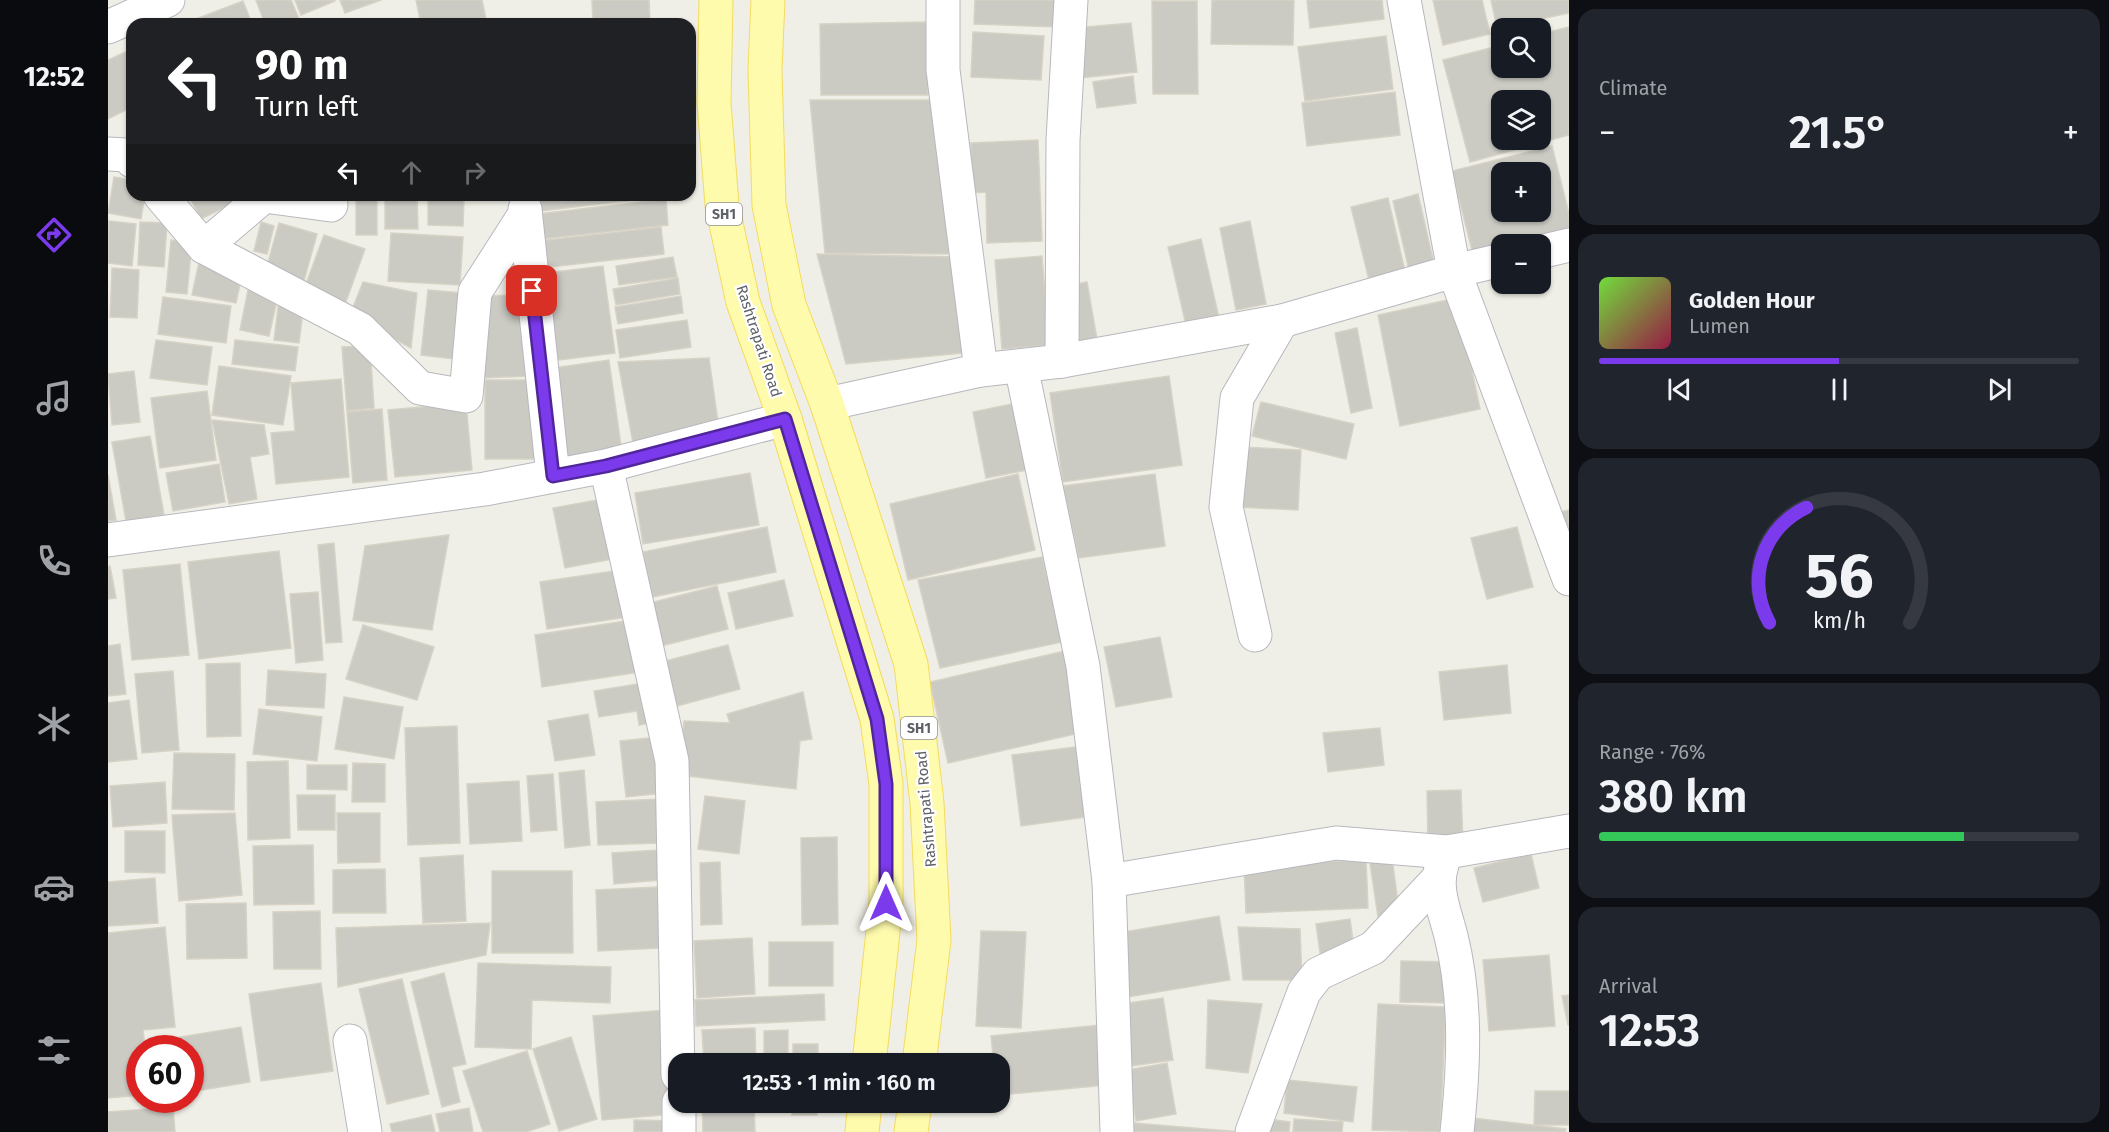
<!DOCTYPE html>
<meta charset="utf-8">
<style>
:root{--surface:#171b24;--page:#20242c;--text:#f1f3f6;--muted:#9ea1a6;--line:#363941;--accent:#7c3aed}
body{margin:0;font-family:"Fira Sans",sans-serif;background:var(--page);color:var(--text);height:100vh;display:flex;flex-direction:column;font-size:22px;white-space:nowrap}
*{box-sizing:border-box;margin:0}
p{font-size:20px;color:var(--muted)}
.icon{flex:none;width:33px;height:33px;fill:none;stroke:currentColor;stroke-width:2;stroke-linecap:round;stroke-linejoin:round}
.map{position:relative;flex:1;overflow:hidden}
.panel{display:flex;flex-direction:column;gap:9px;padding:9px;background:#0d0f14;width:540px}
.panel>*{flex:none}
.hud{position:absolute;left:18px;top:18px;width:570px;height:183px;border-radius:18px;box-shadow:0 2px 4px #0004;background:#202124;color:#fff;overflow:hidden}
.fabs{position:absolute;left:1383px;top:18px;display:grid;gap:12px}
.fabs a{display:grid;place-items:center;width:60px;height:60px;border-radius:12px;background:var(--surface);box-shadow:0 2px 4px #0004;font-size:30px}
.speed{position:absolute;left:18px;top:1035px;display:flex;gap:12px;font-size:30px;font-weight:700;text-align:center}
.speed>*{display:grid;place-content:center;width:78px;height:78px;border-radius:50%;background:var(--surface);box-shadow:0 2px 4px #0004;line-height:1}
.speed .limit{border:9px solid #d22;background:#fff;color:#111}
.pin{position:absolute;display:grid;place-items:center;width:51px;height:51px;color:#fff;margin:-26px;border-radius:12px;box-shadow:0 3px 9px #0006}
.me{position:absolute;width:66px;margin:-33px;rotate:0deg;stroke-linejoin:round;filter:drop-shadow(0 0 4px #0008)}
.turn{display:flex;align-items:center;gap:21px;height:126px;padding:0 30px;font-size:27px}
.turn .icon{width:78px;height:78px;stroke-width:2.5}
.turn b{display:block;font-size:42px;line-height:51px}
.lanes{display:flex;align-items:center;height:57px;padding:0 30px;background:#0003;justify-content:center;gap:30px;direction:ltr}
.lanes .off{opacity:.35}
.big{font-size:45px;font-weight:600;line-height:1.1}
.panel .tile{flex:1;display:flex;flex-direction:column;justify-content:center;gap:9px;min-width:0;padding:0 21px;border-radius:18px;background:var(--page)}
.panel .dial{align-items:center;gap:0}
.dial svg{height:156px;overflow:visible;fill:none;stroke:var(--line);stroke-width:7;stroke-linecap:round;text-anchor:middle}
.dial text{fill:var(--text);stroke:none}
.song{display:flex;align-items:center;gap:18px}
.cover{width:72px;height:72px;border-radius:9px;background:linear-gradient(135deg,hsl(100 70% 55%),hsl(340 70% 35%))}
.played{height:6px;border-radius:3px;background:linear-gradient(90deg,var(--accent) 50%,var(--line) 50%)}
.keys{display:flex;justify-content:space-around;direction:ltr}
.heat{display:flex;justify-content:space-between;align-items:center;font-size:33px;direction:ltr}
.charge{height:9px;border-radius:4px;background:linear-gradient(90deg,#34c759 76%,var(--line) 0)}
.trip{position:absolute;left:560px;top:1053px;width:342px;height:60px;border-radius:18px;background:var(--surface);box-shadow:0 2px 4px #0004;font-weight:600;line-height:60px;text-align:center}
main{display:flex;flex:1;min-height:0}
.dock{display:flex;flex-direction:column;width:108px;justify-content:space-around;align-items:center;background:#090b0e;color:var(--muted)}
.dock .icon{width:42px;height:42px}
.dock .selected{color:var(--accent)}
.dock b{font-size:27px;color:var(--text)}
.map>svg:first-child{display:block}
.building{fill:#cbcac3;stroke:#d6d2c5;stroke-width:1.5;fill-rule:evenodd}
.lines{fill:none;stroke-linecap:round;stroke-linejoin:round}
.street-casing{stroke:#b7b8bd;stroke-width:35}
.secondary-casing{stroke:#b8bac0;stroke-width:35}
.primary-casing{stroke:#f4db5c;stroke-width:35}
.street{stroke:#fff;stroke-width:33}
.secondary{stroke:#fff;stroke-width:33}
.primary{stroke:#fffbad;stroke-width:33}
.route-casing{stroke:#51269a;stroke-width:15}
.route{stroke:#7c3aed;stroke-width:10}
.labels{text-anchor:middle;stroke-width:4.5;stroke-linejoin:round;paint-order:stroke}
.shield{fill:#fff;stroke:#8e9095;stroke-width:1.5}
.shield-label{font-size:14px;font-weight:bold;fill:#5e6167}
.street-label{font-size:15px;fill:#5e6167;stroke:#fff}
</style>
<main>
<nav class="dock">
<b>12:52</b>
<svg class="icon selected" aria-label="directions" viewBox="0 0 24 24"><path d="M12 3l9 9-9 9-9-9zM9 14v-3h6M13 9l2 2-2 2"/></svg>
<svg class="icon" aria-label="music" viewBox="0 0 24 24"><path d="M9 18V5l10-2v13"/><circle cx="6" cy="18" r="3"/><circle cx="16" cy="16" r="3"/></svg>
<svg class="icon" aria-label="phone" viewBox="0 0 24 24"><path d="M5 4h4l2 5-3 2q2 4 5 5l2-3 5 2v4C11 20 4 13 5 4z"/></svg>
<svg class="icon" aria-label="climate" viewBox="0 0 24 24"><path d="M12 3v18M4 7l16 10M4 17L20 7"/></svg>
<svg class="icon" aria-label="car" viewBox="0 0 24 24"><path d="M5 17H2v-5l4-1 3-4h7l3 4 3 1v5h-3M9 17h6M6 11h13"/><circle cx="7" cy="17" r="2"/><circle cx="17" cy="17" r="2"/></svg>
<svg class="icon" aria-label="filters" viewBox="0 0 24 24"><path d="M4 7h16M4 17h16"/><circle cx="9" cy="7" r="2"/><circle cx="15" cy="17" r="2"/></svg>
</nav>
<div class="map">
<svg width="1461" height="1132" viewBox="0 0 1461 1132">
<rect width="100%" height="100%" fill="#f0efe7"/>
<!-- building -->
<g class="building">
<polygon points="148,0 183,0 191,19 177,24 157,24"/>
<polygon points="187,0 226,0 227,1 193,15"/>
<polygon points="232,0 273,0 237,13"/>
<polygon points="308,0 374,0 379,24 313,24"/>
<polygon points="484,0 541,0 542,24 485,24"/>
<polygon points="867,0 952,0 951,27 866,24"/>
<polygon points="1104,0 1186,0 1185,45 1103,44"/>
<polygon points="1199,0 1274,0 1276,19 1202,28"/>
<polygon points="1325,0 1374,0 1382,34 1335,45"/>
<polygon points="1383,0 1461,0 1461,13 1389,28"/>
<polygon points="135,1 144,24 89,24 88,19"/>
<polygon points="1044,1 1089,1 1090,94 1045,94"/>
<polygon points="820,22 820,95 713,95 712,24"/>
<polygon points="1023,23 1029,72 972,78 967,28"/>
<path d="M1461,27V135L1362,162L1335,60L1394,45V68H1432V34ZM1394,100H1432V140H1394Z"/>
<polygon points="865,32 936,36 933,80 863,77"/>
<polygon points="1278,36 1285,89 1197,101 1190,47"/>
<polygon points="24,49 24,107 0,119 0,60"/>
<polygon points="1025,76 1028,103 989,108 985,82"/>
<polygon points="1287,92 1292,135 1199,146 1194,103"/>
<polygon points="702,100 826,100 841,254 717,253"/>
<polygon points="930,140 934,241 879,243 878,192 864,193 863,143"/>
<path d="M1444,146L1461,214V230L1394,244L1365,254L1344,171ZM1394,172H1432V212H1394Z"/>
<polygon points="6,177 24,180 24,195 37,195 33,219 0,213"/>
<polygon points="1310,194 1326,264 1301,270 1285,201"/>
<polygon points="83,195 141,195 93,219 81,196"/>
<rect x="248" y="195" width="21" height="40"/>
<polygon points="423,195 541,195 542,198 425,212"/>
<polygon points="309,197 310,229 277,229 277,198"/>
<polygon points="320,198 356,198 355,226 320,225"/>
<polygon points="1280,198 1297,271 1261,280 1243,207"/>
<polygon points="558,199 560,225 433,239 430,214"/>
<polygon points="1,221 28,224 24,266 0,263"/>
<polygon points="1142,221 1158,304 1128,310 1112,228"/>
<polygon points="32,222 59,223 56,267 30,265"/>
<polygon points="153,222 166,226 159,254 146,251"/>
<polygon points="171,223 209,234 195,284 157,273"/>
<polygon points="553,227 556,254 434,268 431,241"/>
<polygon points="283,233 355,237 352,285 280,281"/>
<polygon points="216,235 257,249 236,307 195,292"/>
<polygon points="1093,239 1111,318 1078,325 1060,247"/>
<polygon points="63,240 84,242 79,294 58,292"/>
<polygon points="709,254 846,257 855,353 738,364"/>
<polygon points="934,256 941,345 894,349 887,260"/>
<polygon points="565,257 569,277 511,285 508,266"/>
<polygon points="91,262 135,270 128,303 84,295"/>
<polygon points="495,266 507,353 443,361 431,274"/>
<polygon points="4,268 31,270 29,318 2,317"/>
<polygon points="570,278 572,294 508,305 505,289"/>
<polygon points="255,282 309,293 303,348 242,315"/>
<polygon points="979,282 990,345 969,349 958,286"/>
<polygon points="141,285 171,291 161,336 132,330"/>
<polygon points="320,290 354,293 346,359 313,355"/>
<polygon points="420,295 423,376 373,378 371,296"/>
<polygon points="573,296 575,313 510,324 507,307"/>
<polygon points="55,297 123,306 118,343 50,334"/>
<polygon points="1349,298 1372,409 1292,426 1270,315"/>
<polygon points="171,300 196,303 191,343 166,340"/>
<polygon points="579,320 583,347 512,358 508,330"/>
<polygon points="1249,328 1264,408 1243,413 1227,333"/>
<polygon points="48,340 104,347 99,385 42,378"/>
<polygon points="127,340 190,347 187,371 124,364"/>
<polygon points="262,346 266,408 239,411 234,347"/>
<polygon points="601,358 610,422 525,443 510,362"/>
<polygon points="501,360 514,453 452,462 439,369"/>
<polygon points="111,366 183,376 175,425 104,415"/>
<polygon points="26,371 32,422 4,425 0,374"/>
<polygon points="1061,376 1074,465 955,482 942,393"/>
<polygon points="233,379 241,477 168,484 163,433 187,431 183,383"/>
<rect x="377" y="380" width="55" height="79"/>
<polygon points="99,391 108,460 52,468 43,398"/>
<polygon points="1153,402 1246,424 1238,459 1144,436"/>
<polygon points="358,403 364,470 287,477 280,410"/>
<polygon points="909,403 924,469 878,478 865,412"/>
<polygon points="274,409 279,480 245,483 239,412"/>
<polygon points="104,420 156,425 161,454 142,457 149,499 121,504"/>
<polygon points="42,436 56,515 18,521 4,442"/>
<polygon points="1131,447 1193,450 1190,510 1129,507"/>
<polygon points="111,464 117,502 65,511 58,473"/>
<polygon points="642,473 651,525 535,544 527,493"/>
<polygon points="910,474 927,550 800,580 782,504"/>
<polygon points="1047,474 1057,546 971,558 955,486"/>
<polygon points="0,475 8,520 0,521"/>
<polygon points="494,499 505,559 457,568 445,508"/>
<polygon points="1461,510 1461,549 1452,512"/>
<polygon points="659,527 668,572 544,597 535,552"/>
<polygon points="1409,527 1425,587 1379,599 1363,538"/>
<polygon points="341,535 324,630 245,620 257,546"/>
<polygon points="226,543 234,642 218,643 210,545"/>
<polygon points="171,551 183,648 91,659 80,562"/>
<polygon points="934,557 954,642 832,668 810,580"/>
<polygon points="72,564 81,655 24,660 15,570"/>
<polygon points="2,566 8,598 0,599 0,567"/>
<polygon points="519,569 526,616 439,629 432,582"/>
<polygon points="676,580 685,616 628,629 620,593"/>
<polygon points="609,586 620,629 553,646 542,603"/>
<polygon points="210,592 215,660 188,663 182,594"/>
<polygon points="530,619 538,671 434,687 427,635"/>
<polygon points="255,625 326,647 309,700 238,679"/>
<polygon points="1052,637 1064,697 1008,707 996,647"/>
<polygon points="12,644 18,694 0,696 0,646"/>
<polygon points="620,645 632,689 569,706 557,661"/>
<polygon points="957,651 976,732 840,763 822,682"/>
<polygon points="132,663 133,736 99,737 98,664"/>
<polygon points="1399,665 1403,713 1336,720 1331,672"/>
<polygon points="160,670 218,674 216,708 158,705"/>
<polygon points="65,671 71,750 34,753 27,674"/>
<polygon points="541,682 547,722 531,725 529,711 491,717 486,691"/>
<polygon points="695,692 704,739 692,741 688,789 572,775 576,721 622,723 619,714"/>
<polygon points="236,697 295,707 286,759 227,749"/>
<polygon points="21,700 29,759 0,762 0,703"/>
<polygon points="151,709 214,717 209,761 145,754"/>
<polygon points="480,714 487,755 447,761 440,721"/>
<polygon points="349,726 352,843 300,845 297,728"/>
<polygon points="1272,728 1276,765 1220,772 1215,733"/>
<polygon points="551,737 556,793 518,797 512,741"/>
<polygon points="975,746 985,816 913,826 904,755"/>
<polygon points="66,753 127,754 126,810 64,809"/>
<polygon points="180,761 182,838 140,840 139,762"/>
<polygon points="245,763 277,764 277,802 244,802"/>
<polygon points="199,765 239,765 239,790 199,789"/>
<polygon points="476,770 482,845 457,848 451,773"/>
<polygon points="445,774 449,830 423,832 419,776"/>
<polygon points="411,781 414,841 362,844 359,784"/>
<polygon points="57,782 59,823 5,827 2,786"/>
<polygon points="1353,790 1355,844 1320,845 1319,791"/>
<polygon points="189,795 227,795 227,830 190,830"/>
<polygon points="597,796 637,801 631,854 590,849"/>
<polygon points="552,799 554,843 490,845 488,802"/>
<polygon points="127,813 134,895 71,901 64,815"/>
<polygon points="229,813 272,813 272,862 230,863"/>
<polygon points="17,831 57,831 57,873 17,872"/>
<polygon points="729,837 730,924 694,925 693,838"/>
<polygon points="205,845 206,904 146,905 145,846"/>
<polygon points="551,850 553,880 506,884 504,853"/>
<polygon points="1423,854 1431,888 1375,902 1366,868"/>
<polygon points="355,855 358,921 315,923 312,858"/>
<polygon points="1284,858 1291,910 1270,917 1262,863"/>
<polygon points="1258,860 1260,908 1138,913 1136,865"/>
<polygon points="612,862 614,924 593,925 592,863"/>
<polygon points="277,869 278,913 225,913 225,870"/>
<polygon points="384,871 464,871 465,953 384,953"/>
<polygon points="47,878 50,923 0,926 0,882"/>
<polygon points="549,887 552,948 490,951 488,890"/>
<polygon points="138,903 139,958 79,959 78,904"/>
<polygon points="212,911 213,969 166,969 165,912"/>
<polygon points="1111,916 1122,980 1020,997 1009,933"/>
<polygon points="1242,919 1247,956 1213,960 1208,924"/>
<polygon points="382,923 378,955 230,987 228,928"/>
<polygon points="57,927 67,1027 35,1030 37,1048 32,1048 32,1095 0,1098 0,933"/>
<polygon points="1130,927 1192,929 1194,980 1135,980"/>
<polygon points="873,931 918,932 913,1028 868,1026"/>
<polygon points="644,938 647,994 589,998 586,941"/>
<rect x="661" y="942" width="64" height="44"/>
<polygon points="1441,955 1447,1026 1381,1031 1375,960"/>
<polygon points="1293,961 1340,962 1339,1003 1292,1002"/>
<polygon points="370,963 503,967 502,1003 424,1000 423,1049 367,1047"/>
<polygon points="336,973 358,1064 344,1067 352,1102 334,1107 303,982"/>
<polygon points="294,979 321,1094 279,1104 251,989"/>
<polygon points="213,983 225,1071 153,1081 141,994"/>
<polygon points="716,994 717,1020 588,1026 587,1000"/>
<polygon points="1461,995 1461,1025 1460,1025 1454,996"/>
<polygon points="1055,998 1065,1060 1024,1066 1014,1004"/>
<polygon points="1100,1000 1154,1004 1140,1073 1098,1068"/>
<polygon points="1270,1004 1338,1007 1332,1132 1264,1130"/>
<polygon points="558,1010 567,1114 494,1120 485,1016"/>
<polygon points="992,1025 998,1085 891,1095 891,1064 886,1064 883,1036"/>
<polygon points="133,1027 142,1082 82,1092 82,1048 74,1048 72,1037"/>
<polygon points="647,1028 648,1064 596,1064 594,1030"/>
<polygon points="680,1030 680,1064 656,1064 656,1031"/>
<polygon points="463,1037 489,1119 451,1131 425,1049"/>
<rect x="685" y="1044" width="25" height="20"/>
<polygon points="419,1051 442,1124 418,1132 375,1132 355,1071"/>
<polygon points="1059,1063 1068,1114 1028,1121 1019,1070"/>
<polygon points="1179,1080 1249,1087 1245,1122 1176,1113"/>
<polygon points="1427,1091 1461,1091 1461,1125 1426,1125"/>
<polygon points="594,1102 646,1102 647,1132 595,1132"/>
<polygon points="685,1102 709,1102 709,1115 684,1115"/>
<polygon points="65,1107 67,1132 0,1132 0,1112"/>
<polygon points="361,1108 365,1132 332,1132 328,1114"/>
<polygon points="323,1115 327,1132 284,1132 282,1124"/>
<polygon points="1152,1118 1182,1122 1181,1132 1150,1132"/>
<polygon points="1364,1118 1458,1129 1457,1132 1362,1132"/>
<polygon points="1186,1119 1235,1122 1234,1132 1185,1132"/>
<polygon points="526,1120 568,1121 568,1132 526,1132"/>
<polygon points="1026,1123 1133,1132 1025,1132"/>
</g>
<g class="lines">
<defs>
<g id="street">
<polyline points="835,0 835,70 873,370"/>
<polyline points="1296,0 1346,271 1461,579"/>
<polyline points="0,154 19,155 24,161"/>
<polyline points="52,195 96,247 252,329 312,388 358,396 367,292 417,214"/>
<polyline points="417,209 445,476"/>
<polyline points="96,247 156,196 223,205"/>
<polyline points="1432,252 1461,245"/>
<polyline points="954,361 955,140 963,0"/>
<polyline points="913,366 975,666 1001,881 1009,1132"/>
<polyline points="719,404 873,370 954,361 1174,321 1346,271 1394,260"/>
<polyline points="498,466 564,761 570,1075"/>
<polyline points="0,540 377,489 498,466 677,419"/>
<polyline points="1147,635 1118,507 1129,398 1174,321"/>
<path d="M1334,865C1326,888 1337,912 1343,936C1359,1000 1356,1066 1349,1132"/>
<polyline points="1001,881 1228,843 1339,852 1461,831"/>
<polyline points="242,1041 257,1132"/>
<polyline points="571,1102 571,1132"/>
<polyline points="1144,1132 1196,992 1210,974 1265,948 1329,880"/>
</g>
<polyline id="secondary" points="0,27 60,0"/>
<g id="primary">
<polyline points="608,0 606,103 614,205 635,302 677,419 769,719 778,784 778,903 761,1064"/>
<polyline points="660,0 657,70 661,205 681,305 719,404 803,664 819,803 826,940 811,1064"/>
<polyline points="754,1132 757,1102"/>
<polyline points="803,1132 807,1102"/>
</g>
</defs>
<!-- street casing -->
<use href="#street" class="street-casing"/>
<!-- secondary casing -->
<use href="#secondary" class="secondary-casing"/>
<!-- primary casing -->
<use href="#primary" class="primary-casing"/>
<!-- street -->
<use href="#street" class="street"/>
<!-- secondary -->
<use href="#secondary" class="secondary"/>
<!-- primary -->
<use href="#primary" class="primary"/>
</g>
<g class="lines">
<defs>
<polyline id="route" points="424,291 445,476 498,466 677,419 769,719 778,784 778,903"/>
</defs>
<!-- route casing -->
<use href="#route" class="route-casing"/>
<!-- route -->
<use href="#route" class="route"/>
</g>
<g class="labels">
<!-- shield labels -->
<g class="shield">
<rect x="598" y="203" width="36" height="22" rx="4.5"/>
<rect x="793" y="717" width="36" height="22" rx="4.5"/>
</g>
<g class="shield-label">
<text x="616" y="219">SH1</text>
<text x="811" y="733">SH1</text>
</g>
<!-- street labels -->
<g class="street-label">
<text transform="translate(651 341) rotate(72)" y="5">Rashtrapati Road</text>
<text transform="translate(818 809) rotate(-95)" y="5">Rashtrapati Road</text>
</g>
</g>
</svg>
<div class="fabs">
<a><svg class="icon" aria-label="search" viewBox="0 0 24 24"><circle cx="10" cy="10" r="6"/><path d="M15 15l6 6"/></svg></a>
<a><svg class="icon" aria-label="layers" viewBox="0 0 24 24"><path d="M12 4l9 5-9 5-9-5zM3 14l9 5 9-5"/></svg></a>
<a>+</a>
<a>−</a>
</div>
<div class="speed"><div class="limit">60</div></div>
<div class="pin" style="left:424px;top:291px;background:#d93025"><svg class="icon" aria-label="arrive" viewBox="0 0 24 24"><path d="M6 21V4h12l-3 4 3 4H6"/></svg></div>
<svg class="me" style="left:778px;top:903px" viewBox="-20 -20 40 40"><path d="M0-17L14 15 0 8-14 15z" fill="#7c3aed" stroke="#fff" stroke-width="4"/></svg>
<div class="trip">12:53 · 1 min · 160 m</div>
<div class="hud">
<div class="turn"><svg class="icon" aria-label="left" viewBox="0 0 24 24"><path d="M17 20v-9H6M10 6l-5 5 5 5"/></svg><div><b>90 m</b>Turn left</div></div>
<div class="lanes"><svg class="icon" aria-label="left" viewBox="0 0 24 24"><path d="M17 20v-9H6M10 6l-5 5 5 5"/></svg><svg class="icon off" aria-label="ahead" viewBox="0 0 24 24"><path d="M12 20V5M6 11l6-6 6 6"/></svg><svg class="icon off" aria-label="right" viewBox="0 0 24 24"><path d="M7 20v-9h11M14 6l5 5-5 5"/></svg></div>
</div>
</div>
<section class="panel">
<div class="tile"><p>Climate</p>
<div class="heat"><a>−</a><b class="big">21.5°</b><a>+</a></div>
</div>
<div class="tile">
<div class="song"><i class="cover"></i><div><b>Golden Hour</b><p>Lumen</p></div></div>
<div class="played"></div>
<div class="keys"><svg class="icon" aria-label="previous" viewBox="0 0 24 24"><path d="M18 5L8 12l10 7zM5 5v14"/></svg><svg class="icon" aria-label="pause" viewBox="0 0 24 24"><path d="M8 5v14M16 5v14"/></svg><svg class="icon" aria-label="next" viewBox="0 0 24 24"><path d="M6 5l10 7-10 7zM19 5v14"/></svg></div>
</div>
<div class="tile dial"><svg viewBox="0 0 100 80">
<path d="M14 69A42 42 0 1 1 86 69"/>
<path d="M14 69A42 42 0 0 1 33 10" stroke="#7c3aed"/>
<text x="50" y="56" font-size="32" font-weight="700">56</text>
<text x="50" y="72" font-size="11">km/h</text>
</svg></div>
<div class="tile"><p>Range · 76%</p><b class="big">380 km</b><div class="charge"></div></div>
<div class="tile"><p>Arrival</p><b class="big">12:53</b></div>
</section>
</main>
